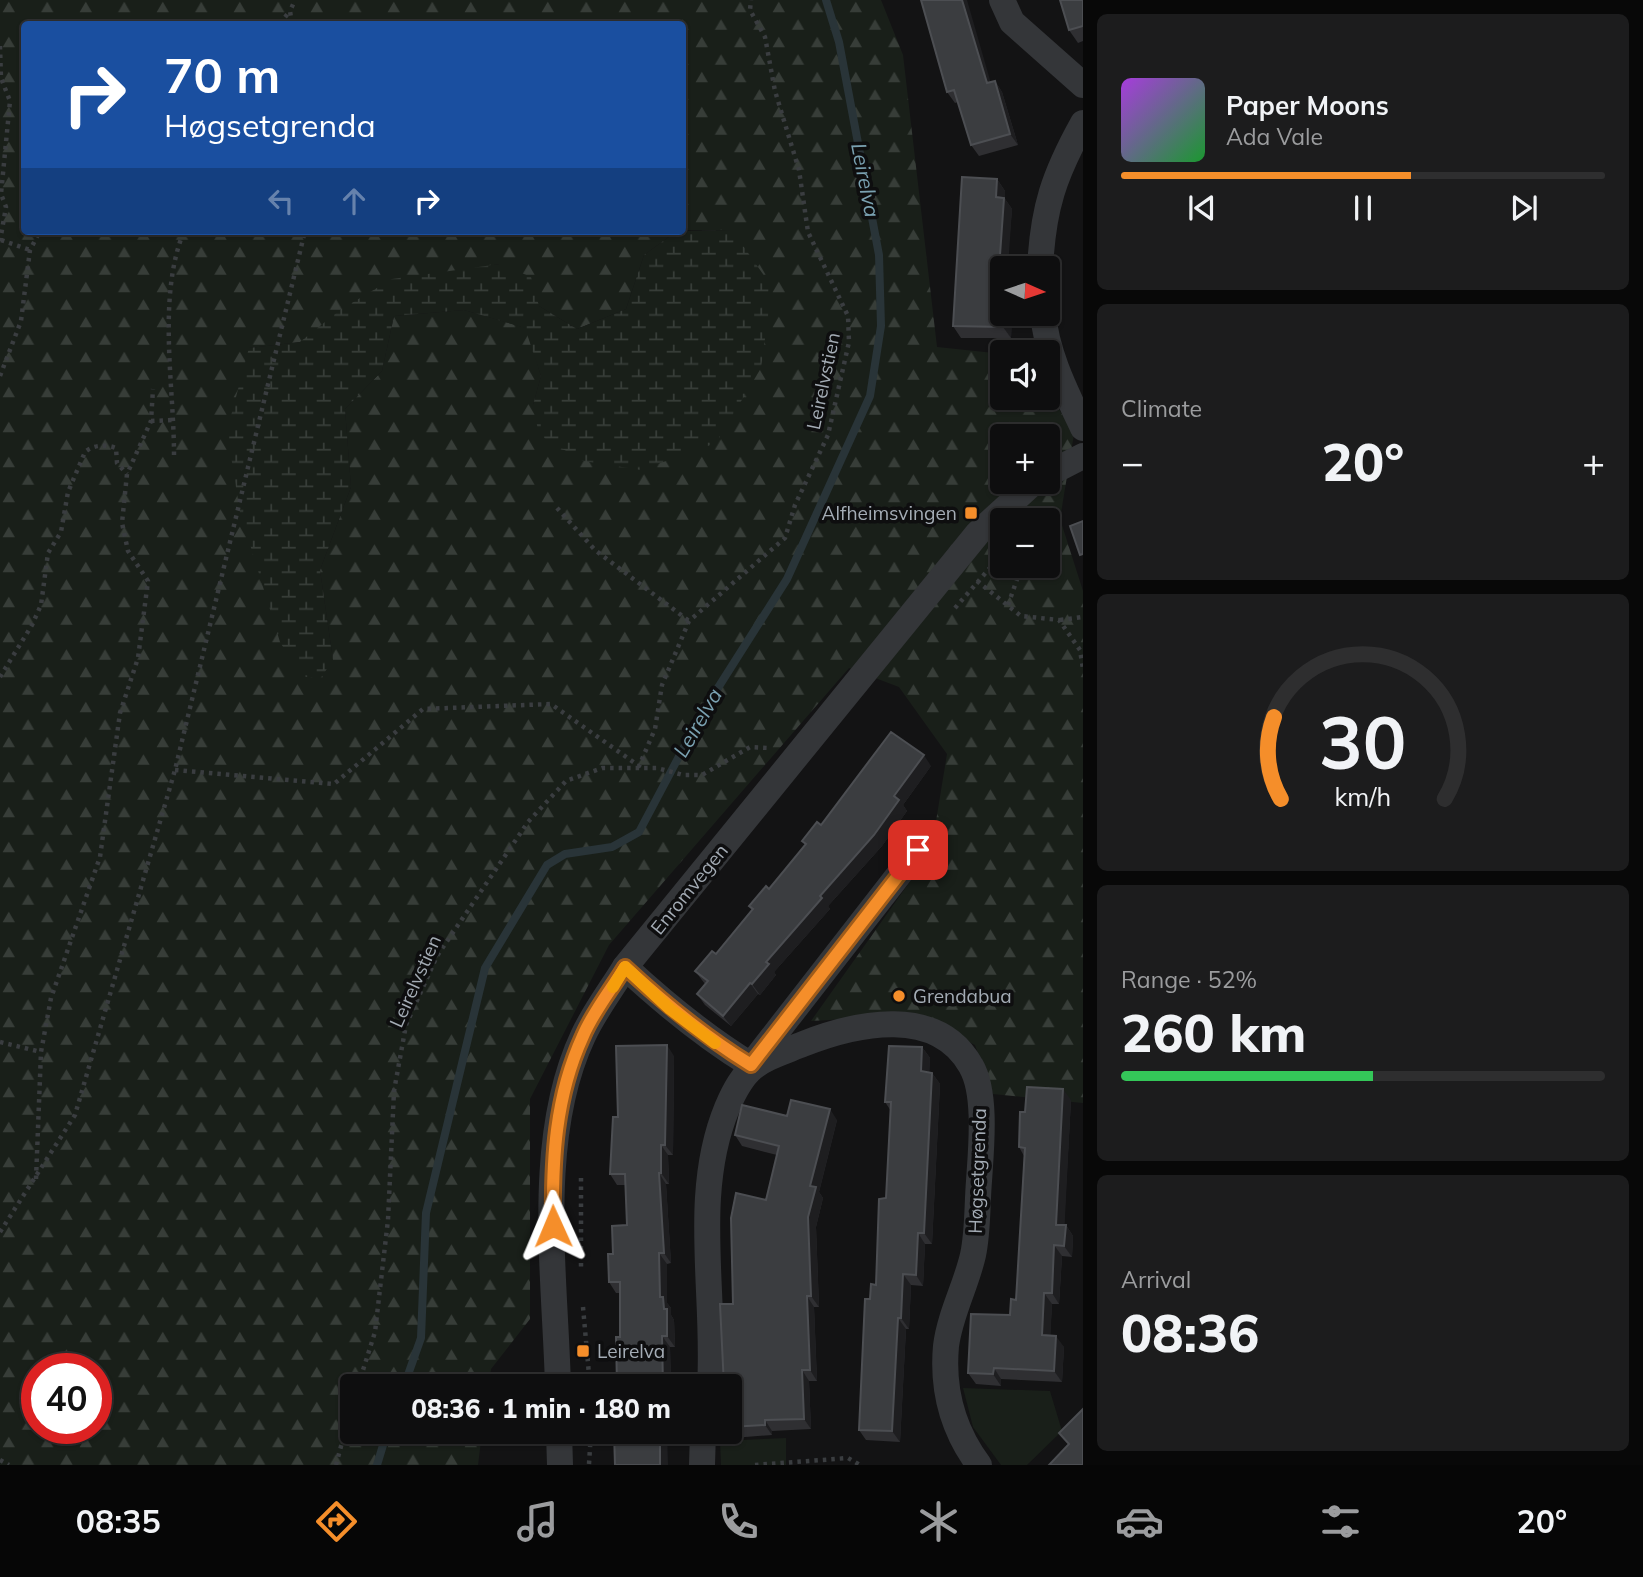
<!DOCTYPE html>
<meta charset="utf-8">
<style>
:root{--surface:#0e0e0f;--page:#1c1c1d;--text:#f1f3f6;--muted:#9b9c9e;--line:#2e2e2f;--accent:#f58e2a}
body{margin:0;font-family:Mulish,sans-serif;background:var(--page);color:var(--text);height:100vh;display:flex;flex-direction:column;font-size:26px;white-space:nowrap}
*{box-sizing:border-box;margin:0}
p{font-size:23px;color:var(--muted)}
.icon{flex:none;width:38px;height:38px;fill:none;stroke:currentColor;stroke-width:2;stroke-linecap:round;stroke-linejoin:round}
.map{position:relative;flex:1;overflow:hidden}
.details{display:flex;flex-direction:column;gap:14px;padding:14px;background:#080808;width:560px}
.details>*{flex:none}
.top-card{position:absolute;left:21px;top:21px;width:665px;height:214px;border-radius:7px;box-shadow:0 2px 5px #0004,0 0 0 2px var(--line);background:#1a4fa0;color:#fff;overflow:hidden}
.needle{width:46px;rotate:93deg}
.buttons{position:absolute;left:990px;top:256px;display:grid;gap:14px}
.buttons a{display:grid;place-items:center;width:70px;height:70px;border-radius:7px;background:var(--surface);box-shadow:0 2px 5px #0004,0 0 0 2px var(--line);font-size:35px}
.speed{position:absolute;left:21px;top:1353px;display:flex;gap:14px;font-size:35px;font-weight:700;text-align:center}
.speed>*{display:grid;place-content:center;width:91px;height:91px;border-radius:50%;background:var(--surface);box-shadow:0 2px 5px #0004,0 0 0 2px var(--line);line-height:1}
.speed .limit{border:10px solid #d22;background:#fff;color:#111}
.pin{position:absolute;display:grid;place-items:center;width:60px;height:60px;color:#fff;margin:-30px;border-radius:14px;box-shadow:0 4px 10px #0006}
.me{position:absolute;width:77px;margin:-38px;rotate:359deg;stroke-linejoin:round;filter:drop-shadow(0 0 5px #0008)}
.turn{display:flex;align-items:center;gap:24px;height:147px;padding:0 28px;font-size:32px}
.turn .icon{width:91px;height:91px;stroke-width:2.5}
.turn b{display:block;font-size:49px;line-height:60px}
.lanes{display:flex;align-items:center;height:66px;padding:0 28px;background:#0003;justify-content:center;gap:35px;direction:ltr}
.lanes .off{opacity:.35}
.big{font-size:52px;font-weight:800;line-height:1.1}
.details .widget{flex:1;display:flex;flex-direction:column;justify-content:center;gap:10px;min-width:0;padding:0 24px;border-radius:10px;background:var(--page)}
.details .dial{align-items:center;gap:0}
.dial svg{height:182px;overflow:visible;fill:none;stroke:var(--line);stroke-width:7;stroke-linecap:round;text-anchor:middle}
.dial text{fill:var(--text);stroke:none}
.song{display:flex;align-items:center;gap:21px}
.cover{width:84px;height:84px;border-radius:10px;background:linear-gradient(135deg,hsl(280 70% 55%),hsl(130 70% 35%))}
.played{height:7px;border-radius:4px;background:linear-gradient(90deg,var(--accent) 60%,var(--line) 60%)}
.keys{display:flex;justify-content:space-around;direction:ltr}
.heat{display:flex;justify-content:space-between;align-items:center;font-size:38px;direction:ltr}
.charge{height:10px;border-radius:5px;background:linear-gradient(90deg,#34c759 52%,var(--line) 0)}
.trip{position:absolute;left:340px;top:1374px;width:402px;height:70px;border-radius:7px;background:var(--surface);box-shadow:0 2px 5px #0004,0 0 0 2px var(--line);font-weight:800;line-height:70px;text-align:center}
.dock{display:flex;height:112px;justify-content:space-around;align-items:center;background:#060606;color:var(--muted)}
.dock .icon{width:49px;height:49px}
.dock .selected{color:var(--accent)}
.dock b{font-size:32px;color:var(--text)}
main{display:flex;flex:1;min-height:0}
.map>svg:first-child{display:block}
.forest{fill:url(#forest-firs);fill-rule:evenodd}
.wetland{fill:url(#wetland-marsh)}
.park{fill:#191f19}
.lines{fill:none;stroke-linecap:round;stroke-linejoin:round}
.stream{stroke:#293438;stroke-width:8}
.path{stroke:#3a3d40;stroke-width:4.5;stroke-dasharray:3.5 5;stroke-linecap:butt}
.minor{stroke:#343639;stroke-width:26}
.wall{fill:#2f2f32}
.shaded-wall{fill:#1e1e20}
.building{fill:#3b3d40;stroke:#4c4e52;stroke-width:2}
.route-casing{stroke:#9f5c1b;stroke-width:18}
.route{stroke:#f58e2a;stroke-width:12}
.slow{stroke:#f59e0b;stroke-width:12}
.poi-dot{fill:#f58e2a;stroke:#0e0e0f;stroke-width:2.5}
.labels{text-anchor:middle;stroke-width:7;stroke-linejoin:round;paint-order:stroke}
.street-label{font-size:19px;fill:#a4acb5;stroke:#0e0e0f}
.poi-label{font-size:19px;fill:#a4acb5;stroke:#0e0e0f;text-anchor:start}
.water-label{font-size:21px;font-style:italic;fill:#7aa1b1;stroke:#0e0e0f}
</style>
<main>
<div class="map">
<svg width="1083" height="1465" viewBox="0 0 1083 1465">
<defs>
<pattern id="forest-firs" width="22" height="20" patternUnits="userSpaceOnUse" patternTransform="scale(1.75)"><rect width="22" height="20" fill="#191f19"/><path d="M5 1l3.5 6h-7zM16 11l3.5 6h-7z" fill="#373d38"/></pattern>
<pattern id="wetland-marsh" width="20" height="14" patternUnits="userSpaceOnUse" patternTransform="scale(1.75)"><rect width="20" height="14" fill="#191f19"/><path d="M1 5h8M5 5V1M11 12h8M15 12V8" fill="none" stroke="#373d38"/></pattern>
</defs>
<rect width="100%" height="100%" fill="#131314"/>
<!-- forest -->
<path class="forest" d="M0,0H881L903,55L937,347L1003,354V397H1048V391L1074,434L1060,519L1083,591V1103L993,1094L975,1045L917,1015L811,1021L931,852L947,754L899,687L849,668L609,945L530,1099V1319L491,1369L489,1386H352V1432H482L478,1465H0ZM24,24H682L683,230H732L533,405L541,376L526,328L464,310L394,316L382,371L345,409L351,487L320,570L333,660L249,348L300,342L478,268L499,264L539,306L577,329L626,309L644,255L677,231H24ZM1003,436H1048V481H1003ZM1003,520H1048V565H1003ZM37,1368H96V1428H37Z"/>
<!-- wetland -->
<polygon class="wetland" points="732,230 772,287 761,368 716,443 641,470 583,461 539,435 533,405 541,376 525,328 464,310 394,316 382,371 345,409 351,487 320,570 333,660 320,679 301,676 280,642 240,512 227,431 249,348 300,342 340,310 392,279 500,264 531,277 539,306 577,329 626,309 644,255 677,231"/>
<!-- park -->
<g class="park">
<polygon points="963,1388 1050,1391 1062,1431 1027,1465 1001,1465 973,1427"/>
<polygon points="786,1438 786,1465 721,1465 720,1441"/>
</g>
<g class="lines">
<!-- stream -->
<g class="stream">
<polyline points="404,1386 421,1338 426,1213 485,968 547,865 565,854 612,847 639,832 702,713 787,579 870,396 881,326 879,255 839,42 826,0"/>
<polyline points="377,1465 387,1432"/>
</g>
<!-- path -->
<g class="path">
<polyline points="280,24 289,12"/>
<polyline points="292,24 290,11 295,0"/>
<polyline points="0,46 1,78 10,101 1,194 6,207 0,241"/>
<polyline points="1,240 30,250"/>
<polyline points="0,376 21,321 30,250 40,231"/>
<polyline points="151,421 174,420"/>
<path d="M174,455C174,384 157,297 184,231"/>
<polyline points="557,508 595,550 689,621"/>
<polyline points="977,581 1021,616 1059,620 1080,650 1083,669"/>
<polyline points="1008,605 1022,565"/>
<polyline points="955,608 1003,553"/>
<polyline points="1060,620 1083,617"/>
<path d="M0,677L32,625L41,605L48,553L61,532L68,492L85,452C93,445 106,444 116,448L117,463L127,474"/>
<polyline points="175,770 334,784 423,709 551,704 639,766 655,729 662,685 689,621 785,538 795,505 828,435 849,342 848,316 808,232 799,170 775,91 765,37 750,10 751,0"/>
<polyline points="0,1042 41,1052"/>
<polyline points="581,1178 581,1270"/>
<polyline points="36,1179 41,1052 51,998 100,857 120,713 138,658 148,581 128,551 122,523 127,474 151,421 153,389"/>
<polyline points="0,1232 75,1115 175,770 305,231"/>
<polyline points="583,1307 590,1386"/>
<polyline points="358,1386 375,1332 388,1220 394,1091 406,1025 437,956 528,822 566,781 602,768 657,768 683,775 702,775 750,747 769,748"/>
<polyline points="0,1460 9,1465"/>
<polyline points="589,1464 591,1432"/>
<polyline points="336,1465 352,1405"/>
<polyline points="755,1465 848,1458 860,1465"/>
</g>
<!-- minor -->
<g class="minor">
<polyline points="1002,0 1012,22 1083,85"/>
<path d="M1040,268C1043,208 1054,175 1083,123"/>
<path d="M1043,313C1046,353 1066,392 1083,428"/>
<polyline points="1048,474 1083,456"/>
<path d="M625,967C665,1004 705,1037 751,1065L918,850"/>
<path d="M558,1386C555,1275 535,1138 583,1036C594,1012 611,990 625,967L978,533L1035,481"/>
<path d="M710,1386C716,1295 691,1195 727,1108C746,1062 760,1061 803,1044C856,1023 937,1005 971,1066C987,1093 981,1150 979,1181C977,1205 978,1232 973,1255C966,1286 950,1314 946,1346C942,1390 953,1430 979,1465"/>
<polyline points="559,1432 560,1465"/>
<polyline points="702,1465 703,1432"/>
</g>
</g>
<!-- wall -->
<g class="wall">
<polygon points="1083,0 1083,41 1078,43 1069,30"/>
<polygon points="995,81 1002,92 1018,145 979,156 971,145 958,102 955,103 947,92"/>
<polygon points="997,179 1005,191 1005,199 1012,209 1003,313 1012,313 1011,338 961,338 953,326"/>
<polygon points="931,766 903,805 907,811 882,846 828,906 830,909 774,972 776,975 760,995 758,994 731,1026 705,1005 697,994 705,984 695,971 716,954 752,911 749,906 769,889 805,845 802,841 821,825"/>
<polygon points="922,1047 930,1058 929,1073 932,1073 940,1084 932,1244 925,1244 923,1286 911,1285 909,1329 906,1329 900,1442 866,1440 859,1430 870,1299 876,1285 886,1198 891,1111 885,1102"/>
<polygon points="674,1056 673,1155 668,1155 669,1184 666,1184 671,1263 667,1264 667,1303 671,1308 671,1315 674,1320 675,1347 670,1347 671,1386 617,1386 620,1337 620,1293 616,1293 609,1282 613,1254 627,1225 626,1185 617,1185 610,1174 618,1117"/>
<polygon points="1071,1100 1064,1225 1066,1225 1073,1236 1072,1257 1062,1256 1059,1304 1052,1304 1050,1336 1064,1347 1062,1382 1001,1379 1001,1386 976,1384 968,1373 1010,1315 1016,1300 1024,1156 1019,1147 1025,1112"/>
<polygon points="787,1116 837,1120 819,1192 823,1198 816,1227 819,1307 814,1307 817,1381 809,1381 811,1429 772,1431 772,1435 733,1438 728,1432 730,1432 730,1386 733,1304 766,1200 777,1155 742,1146 735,1135"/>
</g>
<!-- shaded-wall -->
<g class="shaded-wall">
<polygon points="962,0 967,0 994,94 987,83"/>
<polygon points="995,81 1002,92 1018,145 1010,134"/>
<polygon points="997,179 1005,191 1005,199 1012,209 1008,268 1003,268 1003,307 997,298 996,197"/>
<polygon points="1004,313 1012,313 1011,338 1003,327"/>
<polygon points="924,755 931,766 903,805 907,811 882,846 828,906 830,909 774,972 776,975 760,995 752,984 766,962 820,896"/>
<polygon points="750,983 758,994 731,1026 723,1016"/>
<polygon points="667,1045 674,1056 673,1155 665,1145"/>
<polygon points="922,1047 930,1058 929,1082 921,1071"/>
<polygon points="932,1073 940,1084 932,1244 924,1233"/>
<polygon points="1063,1089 1071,1100 1064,1236 1056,1225"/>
<polygon points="830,1109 837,1120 819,1192 823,1198 816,1227 819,1307 811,1296 808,1217 810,1186"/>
<polygon points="661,1145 668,1155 669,1184 661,1173"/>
<polygon points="659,1173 666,1184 671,1263 664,1253"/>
<polygon points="1066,1225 1073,1236 1072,1257 1064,1246"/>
<polygon points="918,1233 925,1244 923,1286 916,1275"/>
<polygon points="1054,1245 1062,1256 1059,1304 1052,1293"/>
<polygon points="659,1253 667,1264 667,1303 671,1308 671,1315 674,1320 675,1347 667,1336 664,1309 660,1297"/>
<polygon points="903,1274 911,1285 909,1329 901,1318"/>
<polygon points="1044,1293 1052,1304 1050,1346 1042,1335"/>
<polygon points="807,1296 814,1307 817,1381 810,1370"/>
<polygon points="898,1318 906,1329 900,1442 892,1431"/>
<polygon points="662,1336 670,1347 671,1386 663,1386"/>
<polygon points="1056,1336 1064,1347 1062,1382 1054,1371"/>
<polygon points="994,1368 1001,1379 1001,1386 993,1374"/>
<polygon points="802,1370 809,1381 811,1429 804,1419"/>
<polygon points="765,1420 772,1431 772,1435 765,1425"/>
<polygon points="660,1432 667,1432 668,1465 660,1465"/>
</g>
<!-- building -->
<g class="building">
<polygon points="921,0 962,0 987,83 995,81 1010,134 971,145 954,90 947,92"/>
<polygon points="1060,0 1083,0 1083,26 1069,30"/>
<polygon points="962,177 997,179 996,197 1004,198 997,298 1003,298 1003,327 953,326"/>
<polygon points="1083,521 1083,554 1080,555 1070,526"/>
<polygon points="891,732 924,755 894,796 899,800 874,835 820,896 822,898 766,962 769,964 752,984 750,983 723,1016 697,994 708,981 695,971 712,951 716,954 753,909 749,906 766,886 769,889 806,844 802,841 817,822 821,825"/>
<polygon points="667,1045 665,1145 661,1145 661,1173 659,1173 664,1253 659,1253 660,1297 663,1297 664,1309 667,1309 667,1336 662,1336 663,1386 617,1386 616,1337 620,1337 620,1282 609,1282 608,1254 613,1254 612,1226 627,1225 625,1174 610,1174 613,1117 618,1117 616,1046"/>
<polygon points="889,1046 922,1047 921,1071 932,1073 924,1233 918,1233 916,1275 903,1274 901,1318 898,1318 892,1431 859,1430 865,1299 870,1299 871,1284 876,1285 879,1199 886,1198 891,1102 885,1102"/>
<polygon points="1027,1087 1063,1089 1056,1225 1066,1225 1064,1246 1054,1245 1052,1293 1044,1293 1042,1335 1056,1336 1054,1371 994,1368 993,1374 968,1373 971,1314 1010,1315 1011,1299 1016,1300 1025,1148 1019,1147 1020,1112 1025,1112"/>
<polygon points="791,1100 830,1109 810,1186 816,1187 808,1217 811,1296 807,1296 810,1370 802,1370 804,1419 765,1420 765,1425 730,1427 730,1386 724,1386 720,1304 733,1304 731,1218 736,1193 766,1200 779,1146 735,1135 742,1105 787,1116"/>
<polygon points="1083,1409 1083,1465 1049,1465 1069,1444 1059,1433"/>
<polygon points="614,1432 660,1432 660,1465 615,1465"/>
</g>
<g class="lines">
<defs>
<path id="route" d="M553,1226C552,1160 555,1097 583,1036C593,1012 611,990 625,967C665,1004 705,1037 751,1065L918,850"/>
</defs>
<!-- route casing -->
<use href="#route" class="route-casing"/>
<!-- route -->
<use href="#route" class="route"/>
<!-- slow -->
<polyline class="slow" points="613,987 625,967 670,1009 715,1043"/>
</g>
<!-- markers -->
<g class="poi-dot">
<rect x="964" y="506" width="14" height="14" rx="3.5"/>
<circle cx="899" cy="996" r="7"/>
<rect x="576" y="1344" width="14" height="14" rx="3.5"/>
</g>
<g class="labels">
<!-- street labels -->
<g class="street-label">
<text transform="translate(823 381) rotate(-78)" y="7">Leirelvstien</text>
<text transform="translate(689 889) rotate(-51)" y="7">Enromvegen</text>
<text transform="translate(415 981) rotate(-66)" y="7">Leirelvstien</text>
<text transform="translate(977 1171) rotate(-88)" y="7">Høgsetgrenda</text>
</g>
<!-- poi labels -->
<g class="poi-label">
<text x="957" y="520" text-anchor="end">Alfheimsvingen</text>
<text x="913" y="1003">Grendabua</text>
<text x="597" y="1358">Leirelva</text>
</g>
<!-- water labels -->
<g class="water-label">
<text transform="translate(865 180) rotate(79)" y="7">Leirelva</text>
<text transform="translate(698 723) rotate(-60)" y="7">Leirelva</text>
</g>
</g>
</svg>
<div class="buttons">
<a><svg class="needle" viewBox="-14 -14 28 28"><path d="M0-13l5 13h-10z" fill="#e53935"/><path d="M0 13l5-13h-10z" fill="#9b9c9e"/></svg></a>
<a><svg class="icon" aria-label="sound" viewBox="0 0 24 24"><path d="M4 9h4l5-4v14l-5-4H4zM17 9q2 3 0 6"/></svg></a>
<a>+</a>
<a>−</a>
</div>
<div class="speed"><div class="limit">40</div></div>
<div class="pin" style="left:918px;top:850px;background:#d93025"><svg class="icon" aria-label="arrive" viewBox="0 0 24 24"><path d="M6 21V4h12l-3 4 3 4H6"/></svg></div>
<svg class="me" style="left:553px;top:1226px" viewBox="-20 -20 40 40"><path d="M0-17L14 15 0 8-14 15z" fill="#f58e2a" stroke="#fff" stroke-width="4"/></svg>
<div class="trip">08:36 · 1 min · 180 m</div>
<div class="top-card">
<div class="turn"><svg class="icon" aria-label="right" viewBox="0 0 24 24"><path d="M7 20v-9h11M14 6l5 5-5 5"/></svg><div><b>70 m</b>Høgsetgrenda</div></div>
<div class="lanes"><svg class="icon off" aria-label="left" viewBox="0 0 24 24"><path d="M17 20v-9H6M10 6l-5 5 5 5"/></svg><svg class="icon off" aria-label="ahead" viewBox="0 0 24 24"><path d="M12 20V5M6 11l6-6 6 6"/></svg><svg class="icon" aria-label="right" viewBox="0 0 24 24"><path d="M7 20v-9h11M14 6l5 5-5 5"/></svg></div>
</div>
</div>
<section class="details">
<div class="widget">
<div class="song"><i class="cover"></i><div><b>Paper Moons</b><p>Ada Vale</p></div></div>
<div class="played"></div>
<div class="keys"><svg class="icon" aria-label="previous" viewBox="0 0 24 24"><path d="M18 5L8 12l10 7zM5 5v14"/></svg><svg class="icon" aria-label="pause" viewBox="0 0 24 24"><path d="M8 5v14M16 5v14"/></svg><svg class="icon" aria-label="next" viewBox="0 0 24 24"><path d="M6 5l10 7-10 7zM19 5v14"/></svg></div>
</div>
<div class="widget"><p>Climate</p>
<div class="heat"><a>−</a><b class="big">20°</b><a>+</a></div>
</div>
<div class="widget dial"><svg viewBox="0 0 100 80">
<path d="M14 69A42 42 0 1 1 86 69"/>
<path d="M14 69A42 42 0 0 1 11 33" stroke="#f58e2a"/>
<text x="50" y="56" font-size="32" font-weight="700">30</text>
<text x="50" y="72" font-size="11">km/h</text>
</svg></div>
<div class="widget"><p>Range · 52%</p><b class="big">260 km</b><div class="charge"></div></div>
<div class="widget"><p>Arrival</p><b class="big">08:36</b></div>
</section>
</main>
<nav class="dock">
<b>08:35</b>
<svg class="icon selected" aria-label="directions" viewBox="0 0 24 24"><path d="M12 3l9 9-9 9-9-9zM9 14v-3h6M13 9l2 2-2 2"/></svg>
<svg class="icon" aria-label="music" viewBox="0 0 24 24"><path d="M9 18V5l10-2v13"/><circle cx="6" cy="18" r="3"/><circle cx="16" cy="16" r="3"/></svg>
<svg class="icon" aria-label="phone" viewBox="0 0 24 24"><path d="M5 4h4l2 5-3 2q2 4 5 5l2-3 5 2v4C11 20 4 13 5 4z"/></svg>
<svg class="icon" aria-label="climate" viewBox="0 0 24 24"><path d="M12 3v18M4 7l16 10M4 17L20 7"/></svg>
<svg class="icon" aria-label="car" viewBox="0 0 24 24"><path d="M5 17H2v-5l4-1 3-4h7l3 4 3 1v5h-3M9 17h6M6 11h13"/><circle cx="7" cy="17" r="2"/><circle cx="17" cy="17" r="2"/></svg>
<svg class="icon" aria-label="filters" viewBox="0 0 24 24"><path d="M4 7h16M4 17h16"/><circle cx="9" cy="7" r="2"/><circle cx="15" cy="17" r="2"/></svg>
<b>20°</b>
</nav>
